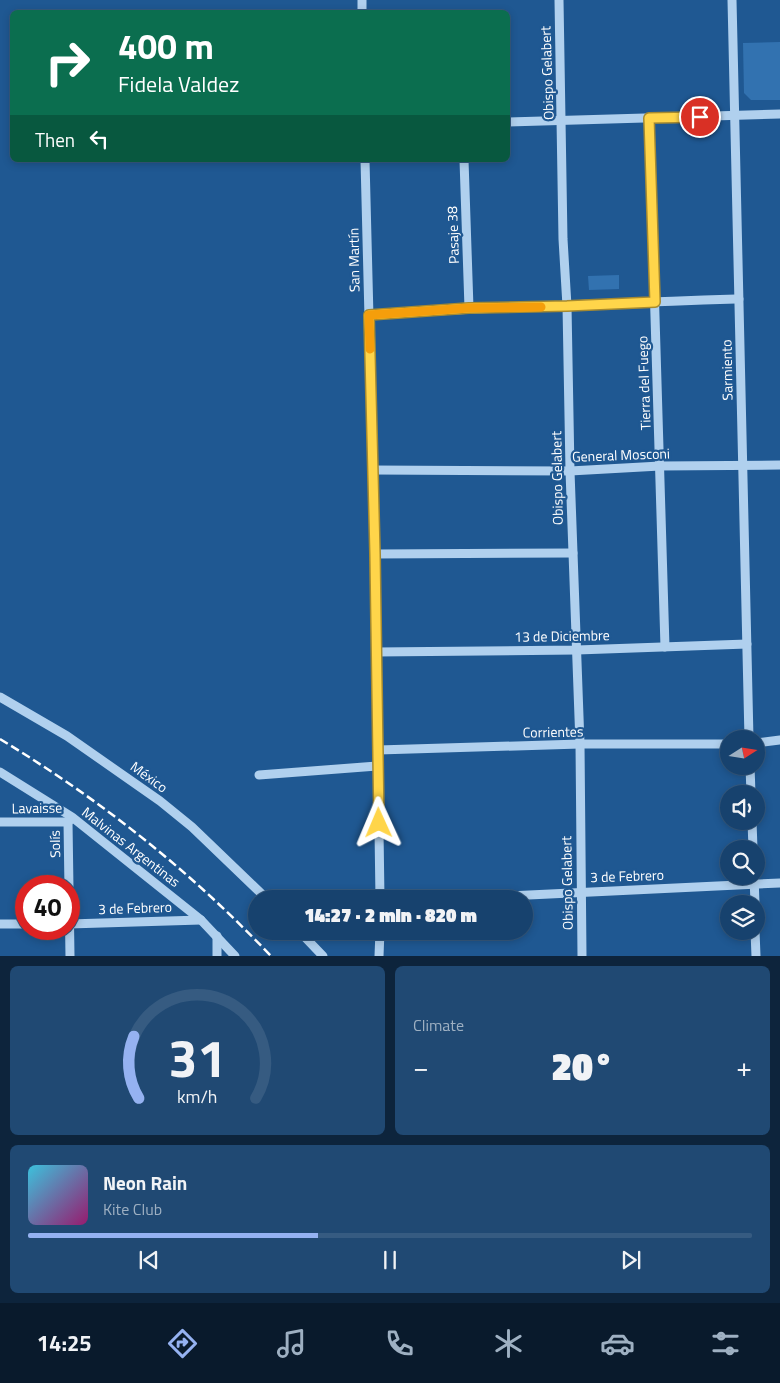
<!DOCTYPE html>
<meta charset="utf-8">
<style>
:root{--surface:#17426e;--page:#204973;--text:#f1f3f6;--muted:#9eb0c2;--line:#365b81;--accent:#95b2f1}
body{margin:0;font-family:"Titillium Web",sans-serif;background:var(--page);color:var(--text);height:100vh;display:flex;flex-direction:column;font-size:19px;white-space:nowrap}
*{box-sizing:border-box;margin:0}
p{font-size:16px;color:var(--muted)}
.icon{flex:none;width:28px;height:28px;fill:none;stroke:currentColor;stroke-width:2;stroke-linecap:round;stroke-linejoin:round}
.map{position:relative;height:956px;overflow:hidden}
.side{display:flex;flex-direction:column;gap:10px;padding:10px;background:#0d243c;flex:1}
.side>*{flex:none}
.guide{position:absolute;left:10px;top:10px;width:500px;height:152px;border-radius:8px;box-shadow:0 2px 8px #0003,0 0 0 1px var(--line);background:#0b6e4f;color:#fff;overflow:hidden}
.needle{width:32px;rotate:78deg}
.tools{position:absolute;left:720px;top:730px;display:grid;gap:10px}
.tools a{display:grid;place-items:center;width:45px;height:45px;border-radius:50%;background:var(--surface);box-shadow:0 2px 8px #0003,0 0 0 1px var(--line);font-size:25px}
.speed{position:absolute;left:15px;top:875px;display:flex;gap:10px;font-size:25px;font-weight:700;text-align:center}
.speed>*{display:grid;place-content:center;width:65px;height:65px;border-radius:50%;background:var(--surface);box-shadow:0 2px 8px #0003,0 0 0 1px var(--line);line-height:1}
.speed .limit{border:8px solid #d22;background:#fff;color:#111}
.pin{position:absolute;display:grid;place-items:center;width:42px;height:42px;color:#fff;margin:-21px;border:2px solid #fff;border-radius:50%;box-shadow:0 1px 5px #0007}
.me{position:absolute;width:55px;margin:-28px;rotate:359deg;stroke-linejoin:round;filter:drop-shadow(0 0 4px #0008)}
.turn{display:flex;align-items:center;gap:18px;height:105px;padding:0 25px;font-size:22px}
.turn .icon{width:65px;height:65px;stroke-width:2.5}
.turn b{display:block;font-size:35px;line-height:42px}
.then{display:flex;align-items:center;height:48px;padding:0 25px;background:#0003;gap:10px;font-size:19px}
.big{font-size:38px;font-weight:800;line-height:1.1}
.side .card{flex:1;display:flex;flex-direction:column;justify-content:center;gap:8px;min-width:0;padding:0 18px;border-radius:8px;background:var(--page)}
.side .dial{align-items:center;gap:0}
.dial svg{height:130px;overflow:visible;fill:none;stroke:var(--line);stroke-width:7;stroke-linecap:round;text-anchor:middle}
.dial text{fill:var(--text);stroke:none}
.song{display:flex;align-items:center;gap:15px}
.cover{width:60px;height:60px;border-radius:8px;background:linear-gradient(135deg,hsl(190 70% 55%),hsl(320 70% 35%))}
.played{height:5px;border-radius:2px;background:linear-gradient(90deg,var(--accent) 40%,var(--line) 40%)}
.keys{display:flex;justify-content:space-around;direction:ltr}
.heat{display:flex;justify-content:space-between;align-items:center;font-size:28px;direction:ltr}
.side .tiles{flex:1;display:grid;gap:10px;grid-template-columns:1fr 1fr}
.card:last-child{grid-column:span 2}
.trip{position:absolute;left:248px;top:890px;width:285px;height:50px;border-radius:25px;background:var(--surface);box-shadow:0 2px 8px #0003,0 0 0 1px var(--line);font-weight:800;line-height:50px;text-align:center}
.tabs{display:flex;height:80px;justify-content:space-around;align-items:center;background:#091a2c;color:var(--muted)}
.tabs .icon{width:35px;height:35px}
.tabs .on{color:var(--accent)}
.tabs b{font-size:22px;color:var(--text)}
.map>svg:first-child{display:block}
.green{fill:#3272b0}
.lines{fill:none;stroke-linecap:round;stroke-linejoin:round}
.minor{stroke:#b0d0ee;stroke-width:9}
.rail{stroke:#fff;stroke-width:2.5;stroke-dasharray:9 4;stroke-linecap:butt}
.route-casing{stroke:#a68a30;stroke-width:12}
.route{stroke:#ffd54a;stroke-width:9}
.slow{stroke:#f59e0b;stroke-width:9}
.labels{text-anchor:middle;stroke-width:4.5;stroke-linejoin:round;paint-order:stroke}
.street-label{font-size:14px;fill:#fff;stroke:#1f5892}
</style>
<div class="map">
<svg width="780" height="956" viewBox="0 0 780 956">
<rect width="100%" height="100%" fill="#1f5892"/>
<!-- green -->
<g class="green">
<polygon points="780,42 780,100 751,100 744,93 743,43"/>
<polygon points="619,275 619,289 589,290 588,276"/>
</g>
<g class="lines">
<!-- minor -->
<g class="minor">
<polyline points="362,0 362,12"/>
<polyline points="559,0 563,239 567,306 570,471 580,744 582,956"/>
<polyline points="732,0 749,739"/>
<polyline points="649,118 665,647"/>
<polyline points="508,122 780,114"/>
<polyline points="365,160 375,554 380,899"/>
<polyline points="464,160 469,308"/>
<path d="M369,315C492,307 616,303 739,299"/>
<polyline points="373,470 570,471 660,466 780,465"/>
<polyline points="375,554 573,553"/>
<polyline points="376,652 577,650 747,644"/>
<polyline points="0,697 67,736 160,801 192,827 267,899"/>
<polyline points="756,743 780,740"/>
<polyline points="378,750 580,744 729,744"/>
<polyline points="750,766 751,794"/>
<polyline points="0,772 72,817 201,920 235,956"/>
<polyline points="259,775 377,766"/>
<polyline points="752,821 753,849"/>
<polyline points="0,822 68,822 72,818"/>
<polyline points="68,822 70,956"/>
<polyline points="754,876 755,904"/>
<polyline points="446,899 780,883"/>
<polyline points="0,924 26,924"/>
<polyline points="69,924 201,920"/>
<polyline points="299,931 323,956"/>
<polyline points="755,931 756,956"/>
<polyline points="217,936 217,956"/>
<polyline points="379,956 380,931"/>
</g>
<!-- rail -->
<path class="rail" d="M0,739C102,801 188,869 271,956"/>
</g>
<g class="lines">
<defs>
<polyline id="route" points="379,823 375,554 369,315 469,308 567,306 655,302 649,118 700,117"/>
</defs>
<!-- route casing -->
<use href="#route" class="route-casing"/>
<!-- route -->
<use href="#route" class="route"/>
<!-- slow -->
<polyline class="slow" points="370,349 369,315 469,308 541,307"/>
</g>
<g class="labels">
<!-- street labels -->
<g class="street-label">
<text transform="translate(547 73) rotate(-92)" y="5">Obispo Gelabert</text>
<text transform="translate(453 235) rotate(-92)" y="5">Pasaje 38</text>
<text transform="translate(354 260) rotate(-91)" y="5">San Martín</text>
<text transform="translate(727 370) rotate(-91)" y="5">Sarmiento</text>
<text transform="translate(644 383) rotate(-92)" y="5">Tierra del Fuego</text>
<text transform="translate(621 455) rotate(-2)" y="5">General Mosconi</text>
<text transform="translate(557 478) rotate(-91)" y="5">Obispo Gelabert</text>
<text transform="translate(562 636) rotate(-1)" y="5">13 de Diciembre</text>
<text transform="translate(553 732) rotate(-1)" y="5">Corrientes</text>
<text transform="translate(149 777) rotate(36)" y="5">México</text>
<text transform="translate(37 808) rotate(-1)" y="5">Lavaisse</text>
<text transform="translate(55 844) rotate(-91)" y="5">Solís</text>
<text transform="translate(131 847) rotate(38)" y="5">Malvinas Argentinas</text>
<text transform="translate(627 876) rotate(-2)" y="5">3 de Febrero</text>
<text transform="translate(567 883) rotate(-91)" y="5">Obispo Gelabert</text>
<text transform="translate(135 908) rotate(-2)" y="5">3 de Febrero</text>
</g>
</g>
</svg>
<div class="tools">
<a><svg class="needle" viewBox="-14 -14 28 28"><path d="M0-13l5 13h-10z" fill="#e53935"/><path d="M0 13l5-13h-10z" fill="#9eb0c2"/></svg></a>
<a><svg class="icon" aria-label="sound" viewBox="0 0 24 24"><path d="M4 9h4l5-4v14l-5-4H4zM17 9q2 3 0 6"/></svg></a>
<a><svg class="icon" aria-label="search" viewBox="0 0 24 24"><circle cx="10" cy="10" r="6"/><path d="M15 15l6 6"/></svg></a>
<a><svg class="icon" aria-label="layers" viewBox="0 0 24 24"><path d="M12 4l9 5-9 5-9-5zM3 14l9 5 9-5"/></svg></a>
</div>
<div class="speed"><div class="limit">40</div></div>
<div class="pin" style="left:700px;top:117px;background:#d93025"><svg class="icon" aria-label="arrive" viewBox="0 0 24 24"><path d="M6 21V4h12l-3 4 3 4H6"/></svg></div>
<svg class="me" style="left:379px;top:823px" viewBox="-20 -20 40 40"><path d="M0-17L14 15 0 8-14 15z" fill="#ffd54a" stroke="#fff" stroke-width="4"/></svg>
<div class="trip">14:27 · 2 min · 820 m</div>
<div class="guide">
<div class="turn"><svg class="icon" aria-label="right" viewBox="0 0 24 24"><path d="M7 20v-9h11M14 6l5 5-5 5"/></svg><div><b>400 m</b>Fidela Valdez</div></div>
<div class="then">Then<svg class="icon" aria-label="left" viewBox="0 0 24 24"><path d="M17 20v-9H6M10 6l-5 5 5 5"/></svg></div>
</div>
</div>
<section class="side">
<div class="tiles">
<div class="card dial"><svg viewBox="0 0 100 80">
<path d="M14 69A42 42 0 1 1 86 69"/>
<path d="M14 69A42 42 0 0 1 11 31" stroke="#95b2f1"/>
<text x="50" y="56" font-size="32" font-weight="700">31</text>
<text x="50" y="72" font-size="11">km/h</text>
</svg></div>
<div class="card"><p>Climate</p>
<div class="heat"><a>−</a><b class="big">20°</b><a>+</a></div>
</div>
<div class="card">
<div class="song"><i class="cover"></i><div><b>Neon Rain</b><p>Kite Club</p></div></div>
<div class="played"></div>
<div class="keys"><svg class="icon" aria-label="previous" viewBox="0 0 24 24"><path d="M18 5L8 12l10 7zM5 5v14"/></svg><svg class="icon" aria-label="pause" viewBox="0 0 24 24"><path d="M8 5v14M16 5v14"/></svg><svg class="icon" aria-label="next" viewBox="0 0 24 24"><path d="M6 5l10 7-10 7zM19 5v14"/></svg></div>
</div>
</div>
</section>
<nav class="tabs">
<b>14:25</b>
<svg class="icon on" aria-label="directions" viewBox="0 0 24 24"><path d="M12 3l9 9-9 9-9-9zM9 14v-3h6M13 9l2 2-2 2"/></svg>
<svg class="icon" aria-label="music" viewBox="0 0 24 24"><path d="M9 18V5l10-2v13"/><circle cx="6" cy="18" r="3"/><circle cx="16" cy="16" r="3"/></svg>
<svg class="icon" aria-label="phone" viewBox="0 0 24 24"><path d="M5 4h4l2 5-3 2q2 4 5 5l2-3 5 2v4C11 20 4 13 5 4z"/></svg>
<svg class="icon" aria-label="climate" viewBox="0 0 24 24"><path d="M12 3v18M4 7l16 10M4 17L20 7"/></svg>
<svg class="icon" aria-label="car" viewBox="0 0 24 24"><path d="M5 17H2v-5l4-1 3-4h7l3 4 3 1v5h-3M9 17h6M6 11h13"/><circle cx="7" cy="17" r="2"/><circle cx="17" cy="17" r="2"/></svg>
<svg class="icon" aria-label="filters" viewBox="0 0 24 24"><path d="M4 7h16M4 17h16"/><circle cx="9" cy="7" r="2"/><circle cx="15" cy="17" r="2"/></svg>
</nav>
